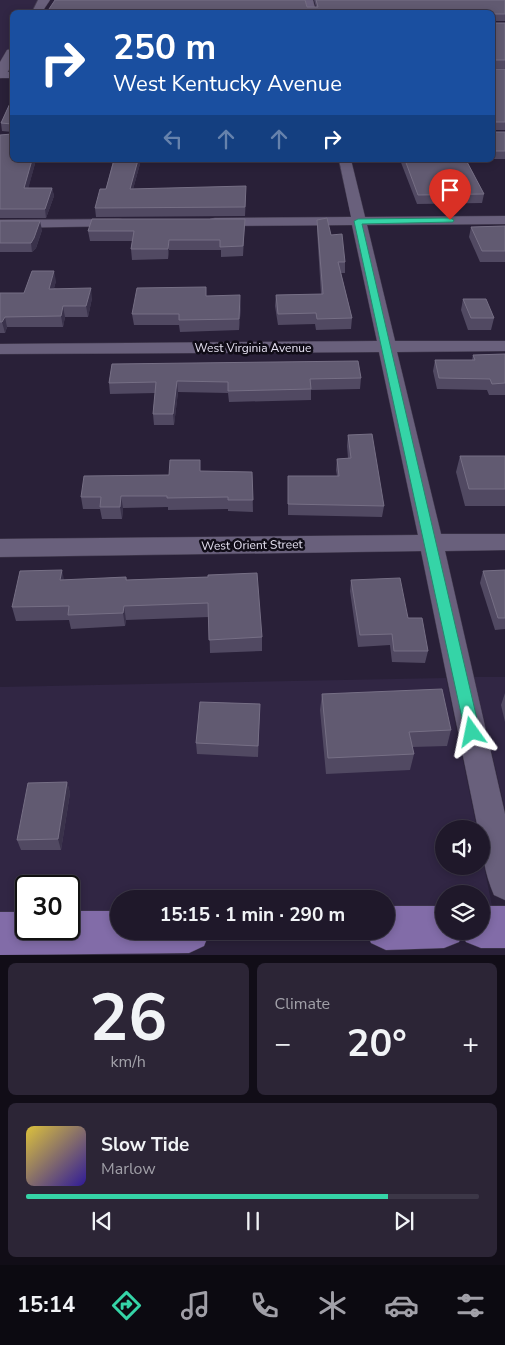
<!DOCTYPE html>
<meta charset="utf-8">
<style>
:root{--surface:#1f182a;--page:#2c2536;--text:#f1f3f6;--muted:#a1a0a8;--line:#3c3747;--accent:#35d4a7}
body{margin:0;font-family:"Nunito Sans",sans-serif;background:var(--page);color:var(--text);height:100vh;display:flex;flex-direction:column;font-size:19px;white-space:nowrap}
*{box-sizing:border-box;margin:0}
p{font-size:16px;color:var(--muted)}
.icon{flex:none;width:28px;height:28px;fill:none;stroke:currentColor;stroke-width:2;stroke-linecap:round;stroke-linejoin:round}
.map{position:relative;height:955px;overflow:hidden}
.sheet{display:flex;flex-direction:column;gap:8px;padding:8px;background:#110d17;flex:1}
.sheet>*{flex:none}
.banner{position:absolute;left:10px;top:10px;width:485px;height:152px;border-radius:8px;box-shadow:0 2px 8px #0003,0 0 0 1px var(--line);background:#1a4fa0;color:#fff;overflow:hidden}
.buttons{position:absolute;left:435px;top:820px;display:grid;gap:10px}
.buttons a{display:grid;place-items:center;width:55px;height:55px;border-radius:50%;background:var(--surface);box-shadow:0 2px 8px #0003,0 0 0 1px var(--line);font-size:25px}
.speed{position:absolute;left:15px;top:875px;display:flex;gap:10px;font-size:25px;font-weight:700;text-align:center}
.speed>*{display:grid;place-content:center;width:65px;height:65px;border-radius:50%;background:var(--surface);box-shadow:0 2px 8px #0003,0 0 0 1px var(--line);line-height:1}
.speed .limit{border:2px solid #111;border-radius:8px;background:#fff;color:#111}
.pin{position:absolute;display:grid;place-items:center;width:42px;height:42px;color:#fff;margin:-51px -21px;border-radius:50% 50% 50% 0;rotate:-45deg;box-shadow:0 0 5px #0007}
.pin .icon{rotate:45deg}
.me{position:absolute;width:55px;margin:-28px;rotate:348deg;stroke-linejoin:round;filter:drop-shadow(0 0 4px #0008)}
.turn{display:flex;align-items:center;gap:18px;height:105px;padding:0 20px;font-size:22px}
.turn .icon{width:65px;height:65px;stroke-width:2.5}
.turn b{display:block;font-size:35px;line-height:42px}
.lanes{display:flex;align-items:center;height:48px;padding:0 20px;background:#0003;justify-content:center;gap:25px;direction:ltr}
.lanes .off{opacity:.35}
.big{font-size:38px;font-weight:700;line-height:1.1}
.sheet .tile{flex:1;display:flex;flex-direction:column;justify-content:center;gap:8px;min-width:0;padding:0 18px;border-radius:8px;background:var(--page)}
.sheet .dial{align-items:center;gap:0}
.dial b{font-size:65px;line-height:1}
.song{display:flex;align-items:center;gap:15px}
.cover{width:60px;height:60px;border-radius:8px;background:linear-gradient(135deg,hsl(50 70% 55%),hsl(250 70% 35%))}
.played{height:5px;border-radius:2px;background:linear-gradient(90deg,var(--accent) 80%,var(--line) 80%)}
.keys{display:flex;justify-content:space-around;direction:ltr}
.heat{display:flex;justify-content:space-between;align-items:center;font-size:28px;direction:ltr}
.sheet .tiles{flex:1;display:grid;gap:8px;grid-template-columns:1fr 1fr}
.tile:last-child{grid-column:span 2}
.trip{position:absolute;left:110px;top:890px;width:285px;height:50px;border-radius:25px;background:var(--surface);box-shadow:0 2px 8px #0003,0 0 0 1px var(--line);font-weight:700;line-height:50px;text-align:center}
.menu{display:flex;height:80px;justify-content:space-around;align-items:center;background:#0c0a11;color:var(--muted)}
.menu .icon{width:35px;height:35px}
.menu .current{color:var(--accent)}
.menu b{font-size:22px;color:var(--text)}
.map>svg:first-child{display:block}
.built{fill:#312644}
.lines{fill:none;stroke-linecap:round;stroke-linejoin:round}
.street-casing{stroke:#453d51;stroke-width:1}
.secondary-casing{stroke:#453d51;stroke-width:1}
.primary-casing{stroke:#453d51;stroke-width:1}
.street{fill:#69607c;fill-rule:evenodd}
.secondary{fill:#69607c;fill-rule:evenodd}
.primary{fill:#826ca8;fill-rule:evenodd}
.wall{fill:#514962}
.shaded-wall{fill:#3a324b}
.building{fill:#615a71;stroke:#766f85}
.route{fill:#35d4a7;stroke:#228a6d}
.labels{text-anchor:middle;stroke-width:5;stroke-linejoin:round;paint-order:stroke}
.street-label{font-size:12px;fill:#e5e1f1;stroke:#100c17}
</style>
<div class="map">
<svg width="505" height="955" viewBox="0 0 505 955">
<rect width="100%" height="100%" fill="#292038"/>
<!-- built -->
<g class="built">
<polygon points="0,0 40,0 32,12 12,12 12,44 0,65"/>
<polygon points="474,677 505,677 505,809"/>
<polygon points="446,678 477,829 444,829 444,866 481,866 481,851 492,906 481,906 481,894 444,894 444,906 386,907 386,899 119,899 119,911 69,912 69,886 26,886 26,913 0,913 0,687"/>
</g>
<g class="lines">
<defs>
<g id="street">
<polygon points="305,0 313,0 316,12 308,12"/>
<rect x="0" y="72" width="12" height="6"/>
<path d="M339,160H351L365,217L505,216V224L367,225L395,341H505V351L397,352L441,534H505V550L445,551L505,814V900L494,895C485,874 481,851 481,829H478L421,551L0,557V539L418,535L379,352L0,354V344L377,341L352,225L215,226L210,225L208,222L210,219L215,218L351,217Z"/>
<polygon points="120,219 125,220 127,223 125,226 0,228 0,220"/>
</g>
<g id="secondary">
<polygon points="38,0 50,0 42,12 32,12"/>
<polygon points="12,49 12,64 5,77 0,78 0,62 7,50"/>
</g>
<g id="primary">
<polygon points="386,906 444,906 444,931 481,931 481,906 505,906 505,948 481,948 466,942 462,934 459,942 444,948 386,950 371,943 366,931 386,931"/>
<polygon points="69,911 119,911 119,931 210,931 204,946 189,953 0,955 0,912 26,912 26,929 69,929"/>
</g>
</defs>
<!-- street casing -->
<use href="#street" class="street-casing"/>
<!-- secondary casing -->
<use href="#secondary" class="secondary-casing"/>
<!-- primary casing -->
<use href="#primary" class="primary-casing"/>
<!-- street -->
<use href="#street" class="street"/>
<!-- secondary -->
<use href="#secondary" class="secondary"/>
<!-- primary -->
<use href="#primary" class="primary"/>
</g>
<!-- wall -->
<g class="wall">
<polygon points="314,0 505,0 505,21 492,21 492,12 307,7 316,7"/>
<rect x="492" y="23" width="13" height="45"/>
<rect x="492" y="69" width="13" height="61"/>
<polygon points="12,99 36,160 28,188 52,188 54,196 46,218 0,218 0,135 12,134 12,132 2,131 1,123"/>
<rect x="492" y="132" width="13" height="27"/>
<polygon points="79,160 141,160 133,189 246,195 245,216 96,217 95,208 106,189 113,161 79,162"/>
<rect x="300" y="160" width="20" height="1"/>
<polygon points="400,160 466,160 484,194 482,203 417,204"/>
<polygon points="245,219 243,256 221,257 221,250 169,250 168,259 132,260 131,249 132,241 90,241 88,231"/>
<polygon points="317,220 331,235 345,262 345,273 341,273 352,318 351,329 316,330 315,324 278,325 275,306 276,295 321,294 317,230"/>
<polygon points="0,221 42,230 36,248 32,252 0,252"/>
<polygon points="505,226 505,262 480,262 469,237 471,227"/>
<polygon points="56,281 54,288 92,298 88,317 65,317 63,327 7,327 5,333 0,333 0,293 24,293"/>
<polygon points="463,299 494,318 491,330 468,330 461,310"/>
<polygon points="241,306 239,330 180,332 179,325 134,325 132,314"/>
<polygon points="505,354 505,395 489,395 487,390 437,389 433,371 435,360 472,360 473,355"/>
<polygon points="112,364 361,378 360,389 311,390 311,400 229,402 228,393 178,392 174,425 154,425 153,414 155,393 110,394 109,383"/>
<polygon points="348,435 384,506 382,517 288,515 288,476 337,476 336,470 337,459 348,458 347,446"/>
<polygon points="460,456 505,456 505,506 465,506 456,472"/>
<polygon points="200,471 252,472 253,512 228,511 228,509 168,510 168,507 123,508 122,519 102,519 100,509 83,509 81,497 169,475"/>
<polygon points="505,570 505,629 495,630 480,583 483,571"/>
<polygon points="126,577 127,580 208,577 262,637 262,651 210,653 209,617 126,620 125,626 71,629 69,620 16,621 12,607 64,580"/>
<polygon points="351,580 408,618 428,651 425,663 392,662 390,645 358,647 350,591"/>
<polygon points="505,693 505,722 501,705"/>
<polygon points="322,694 451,730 447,746 412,747 414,754 410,770 326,774 320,710"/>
<polygon points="260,704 258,757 197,754 196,743"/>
<polygon points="67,782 70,793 61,850 21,850 17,840"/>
</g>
<!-- shaded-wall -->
<g class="shaded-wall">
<polygon points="32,160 36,160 26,197 24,188"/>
<polygon points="138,160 141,160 131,197 130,189"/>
<polygon points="52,188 54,196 46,218 45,209"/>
<polygon points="40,221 42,230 36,248 32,252 31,243"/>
<polygon points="169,240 169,250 168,259 168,249"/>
<polygon points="54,271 56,281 51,299 49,289"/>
<polygon points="91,288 92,298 88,317 86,306"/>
<polygon points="240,295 241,306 239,330 239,319"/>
<polygon points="63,306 65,317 63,327 61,316"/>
<polygon points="5,317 7,327 5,333 2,322"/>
<polygon points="177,381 178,392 174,425 173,414"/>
<polygon points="121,496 123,508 122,519 120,507"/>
<polygon points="62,570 65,584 60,580"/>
<polygon points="124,606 126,620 125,626 123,613"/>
<polygon points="67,782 70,793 61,850 58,839"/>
</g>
<!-- building -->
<g class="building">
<polygon points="55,0 305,0 307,7 318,7 316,0 505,0 505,14 492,14 492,12 47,12"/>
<rect x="492" y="23" width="13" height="37"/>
<rect x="492" y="69" width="13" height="53"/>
<polygon points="12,99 12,160 32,160 24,188 52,188 45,209 0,209 0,135 12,134 12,124 1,123"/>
<rect x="492" y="132" width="13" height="19"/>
<polygon points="114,160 138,160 130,189 246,186 245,207 95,208 100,189 106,189"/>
<polygon points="405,160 466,160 484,194 418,195"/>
<polygon points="327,218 331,235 342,234 345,262 338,262 352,318 317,319 316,313 278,314 276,295 323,294 317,220"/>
<polygon points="92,219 245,219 243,246 220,247 220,240 169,240 168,249 131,249 134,231 88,231"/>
<polygon points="0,221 40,221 34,238 31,243 0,243"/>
<polygon points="505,226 505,251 482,251 471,227"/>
<polygon points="32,271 54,271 49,289 91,288 86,306 63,306 61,316 5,317 2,322 0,322 0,293 24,293"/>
<polygon points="206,287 206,296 240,295 239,319 179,320 179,314 132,314 137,288"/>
<polygon points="463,299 486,299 494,318 471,318"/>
<polygon points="505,354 505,383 492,384 490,379 439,378 435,360 475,360 473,355"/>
<polygon points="358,361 361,378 310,379 311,389 228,391 228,382 177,381 173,414 153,414 156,382 109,383 112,364"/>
<polygon points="372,434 384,506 288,504 288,476 339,476 337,459 351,458 348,435"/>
<polygon points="460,456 505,456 505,489 469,489"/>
<polygon points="170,460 200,460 200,471 252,472 253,500 228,500 228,497 167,498 167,496 121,496 120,507 100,507 101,497 81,497 84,476 169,475"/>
<polygon points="62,570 60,580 126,577 126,580 208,577 208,575 257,573 262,637 209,640 208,603 124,606 123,613 68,615 69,606 12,607 20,571"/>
<polygon points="505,570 505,618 498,618 483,571"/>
<polygon points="400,578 408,618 422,618 428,651 394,651 392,634 360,635 351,580"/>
<polygon points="442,689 451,730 409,732 414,754 328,758 322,694"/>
<polygon points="200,702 260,704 258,746 196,743"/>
<polygon points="67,782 58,839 17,840 28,783"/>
</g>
<!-- route -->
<polygon class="route" points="450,218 454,220 453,222 362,224 480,732 478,737 472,739 467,737 465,732 354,221 358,219"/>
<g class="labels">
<!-- street labels -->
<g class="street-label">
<text x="253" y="352">West Virginia Avenue</text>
<text transform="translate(252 545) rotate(-1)" y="4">West Orient Street</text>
</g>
</g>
</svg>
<div class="buttons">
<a><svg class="icon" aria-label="sound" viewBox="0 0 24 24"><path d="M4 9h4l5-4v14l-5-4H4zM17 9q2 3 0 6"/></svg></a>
<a><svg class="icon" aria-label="layers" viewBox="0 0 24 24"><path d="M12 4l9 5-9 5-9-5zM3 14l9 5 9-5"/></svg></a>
</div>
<div class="speed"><div class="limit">30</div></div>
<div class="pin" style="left:450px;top:220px;background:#d93025"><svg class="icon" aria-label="arrive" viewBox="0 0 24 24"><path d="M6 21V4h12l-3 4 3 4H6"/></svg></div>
<svg class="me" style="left:472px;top:732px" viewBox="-20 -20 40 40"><path d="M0-17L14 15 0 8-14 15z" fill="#35d4a7" stroke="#fff" stroke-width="4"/></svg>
<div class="trip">15:15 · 1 min · 290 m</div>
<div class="banner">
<div class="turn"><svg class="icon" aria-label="right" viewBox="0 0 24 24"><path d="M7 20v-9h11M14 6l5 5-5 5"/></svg><div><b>250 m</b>West Kentucky Avenue</div></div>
<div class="lanes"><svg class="icon off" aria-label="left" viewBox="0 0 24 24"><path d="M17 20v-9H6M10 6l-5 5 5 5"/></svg><svg class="icon off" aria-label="ahead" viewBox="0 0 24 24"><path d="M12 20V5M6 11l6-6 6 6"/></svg><svg class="icon off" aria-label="ahead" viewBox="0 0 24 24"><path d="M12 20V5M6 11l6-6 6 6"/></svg><svg class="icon" aria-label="right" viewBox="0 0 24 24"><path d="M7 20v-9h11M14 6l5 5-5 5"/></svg></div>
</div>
</div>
<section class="sheet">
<div class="tiles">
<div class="tile dial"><b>26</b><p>km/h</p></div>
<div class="tile"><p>Climate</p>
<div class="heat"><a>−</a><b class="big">20°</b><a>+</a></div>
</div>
<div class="tile">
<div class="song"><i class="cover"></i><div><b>Slow Tide</b><p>Marlow</p></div></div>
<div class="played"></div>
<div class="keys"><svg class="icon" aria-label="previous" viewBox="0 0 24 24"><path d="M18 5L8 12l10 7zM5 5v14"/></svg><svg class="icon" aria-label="pause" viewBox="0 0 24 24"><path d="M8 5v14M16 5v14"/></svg><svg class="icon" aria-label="next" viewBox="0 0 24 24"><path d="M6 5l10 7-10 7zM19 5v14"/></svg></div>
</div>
</div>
</section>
<nav class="menu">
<b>15:14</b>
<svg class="icon current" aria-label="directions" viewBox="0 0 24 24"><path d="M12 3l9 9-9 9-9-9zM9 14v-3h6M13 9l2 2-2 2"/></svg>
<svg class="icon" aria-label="music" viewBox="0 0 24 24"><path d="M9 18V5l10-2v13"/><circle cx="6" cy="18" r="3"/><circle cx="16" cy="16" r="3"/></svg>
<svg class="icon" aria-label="phone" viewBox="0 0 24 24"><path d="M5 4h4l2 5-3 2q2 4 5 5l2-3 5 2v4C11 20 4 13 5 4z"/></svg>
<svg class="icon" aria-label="climate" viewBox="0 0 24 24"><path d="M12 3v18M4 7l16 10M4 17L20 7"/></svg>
<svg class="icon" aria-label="car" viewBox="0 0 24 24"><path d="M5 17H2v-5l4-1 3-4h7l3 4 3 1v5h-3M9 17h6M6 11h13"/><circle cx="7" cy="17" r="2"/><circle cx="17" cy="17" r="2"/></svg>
<svg class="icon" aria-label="filters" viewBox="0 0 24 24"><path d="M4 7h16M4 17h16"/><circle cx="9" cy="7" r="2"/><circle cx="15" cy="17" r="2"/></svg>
</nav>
